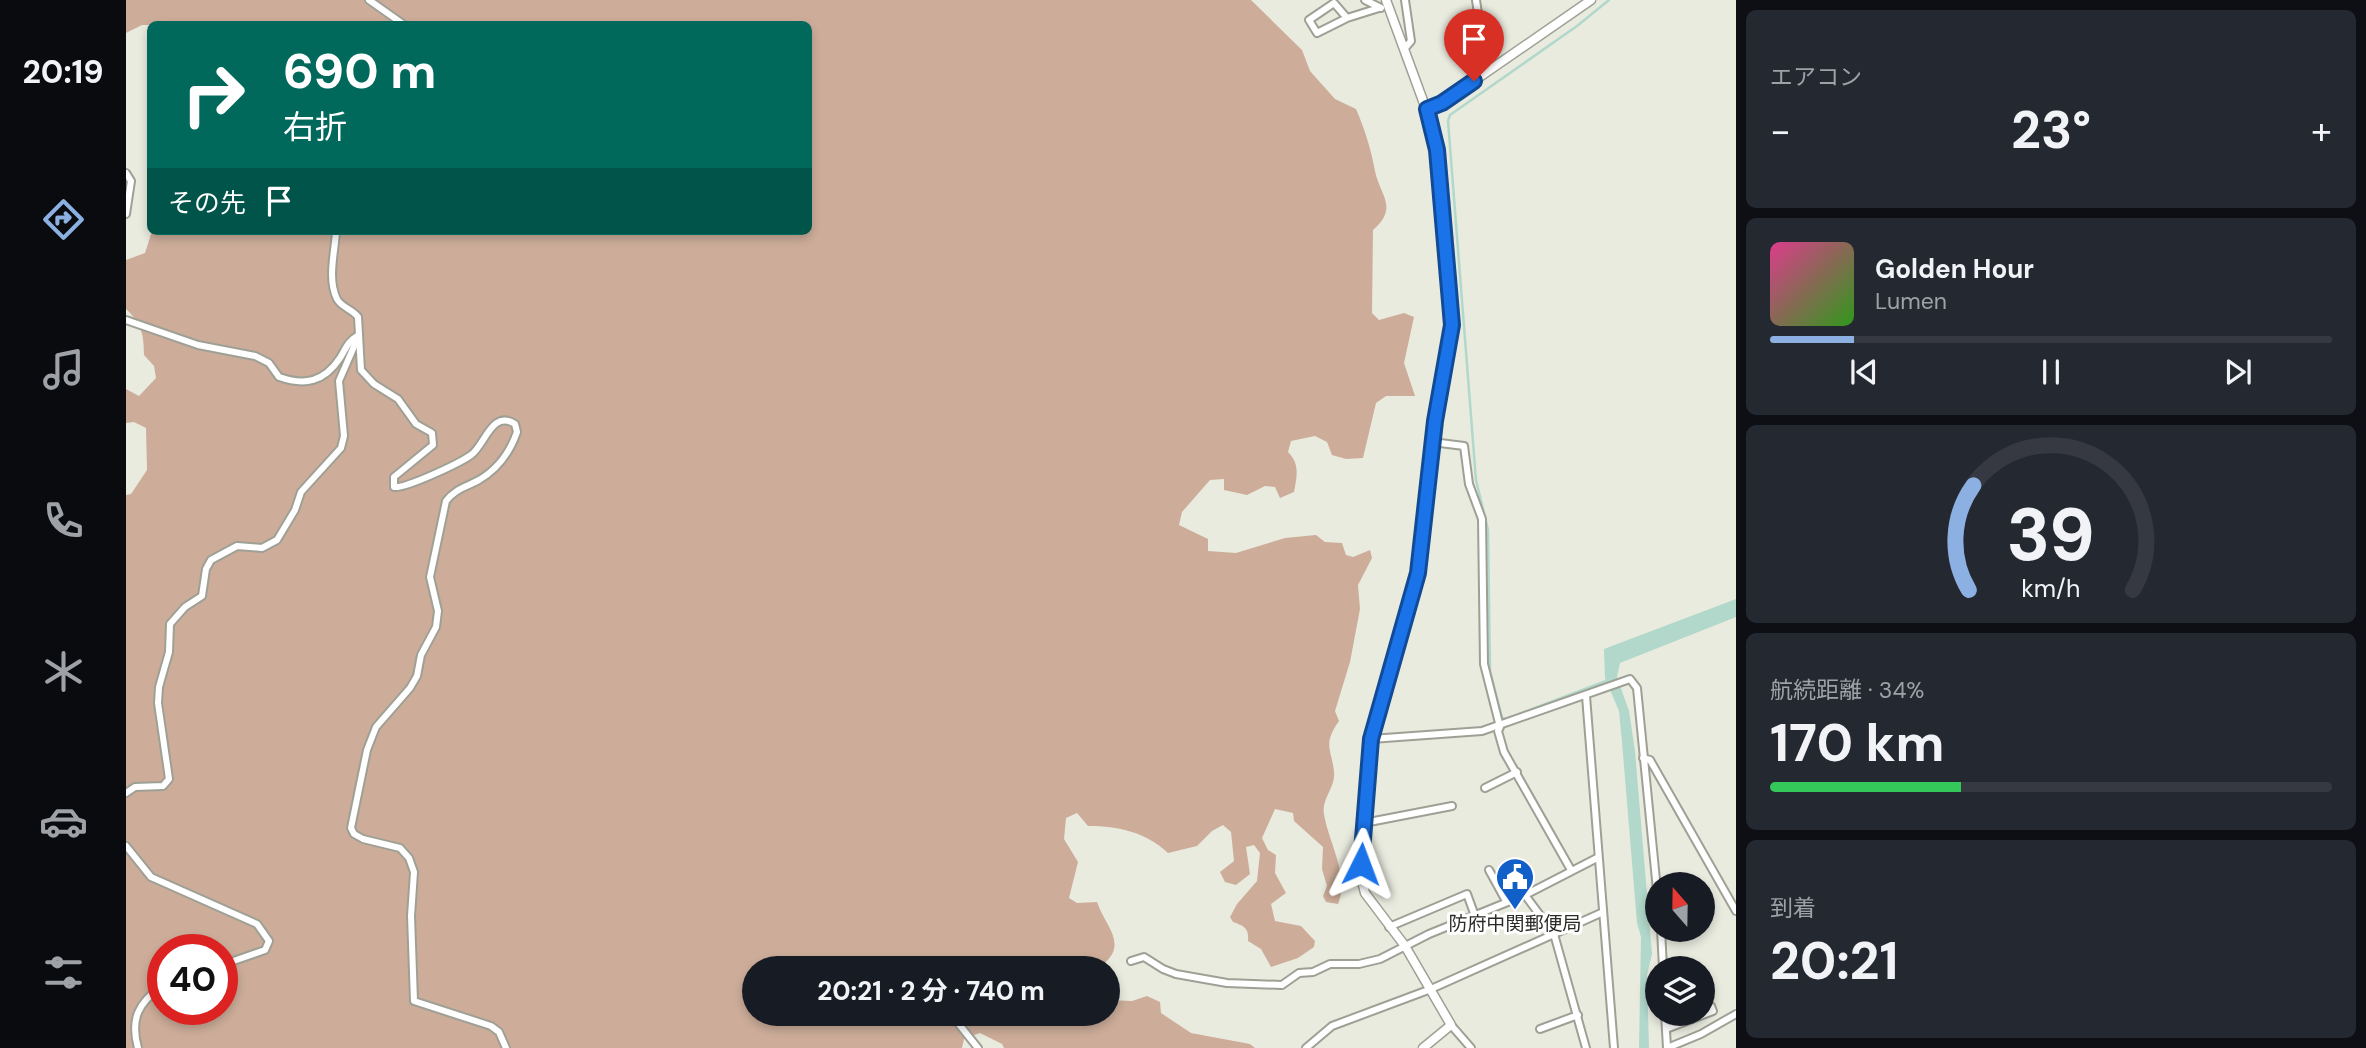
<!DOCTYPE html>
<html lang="ja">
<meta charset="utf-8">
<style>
:root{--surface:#171b24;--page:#242831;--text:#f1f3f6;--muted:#9ea1a6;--line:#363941;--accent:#8cb0e2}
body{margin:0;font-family:"DM Sans","Noto Sans JP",sans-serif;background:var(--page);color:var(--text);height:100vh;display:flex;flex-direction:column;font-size:26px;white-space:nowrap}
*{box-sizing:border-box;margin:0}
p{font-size:23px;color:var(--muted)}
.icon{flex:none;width:38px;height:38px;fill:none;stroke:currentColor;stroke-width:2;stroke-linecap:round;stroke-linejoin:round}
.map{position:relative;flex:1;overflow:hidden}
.details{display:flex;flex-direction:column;gap:10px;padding:10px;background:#0d0f14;width:630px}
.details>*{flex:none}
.banner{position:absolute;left:21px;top:21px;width:665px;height:214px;border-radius:10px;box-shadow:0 4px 10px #0003;background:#00695c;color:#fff;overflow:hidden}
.needle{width:46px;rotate:340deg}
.controls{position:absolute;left:1519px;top:872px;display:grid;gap:14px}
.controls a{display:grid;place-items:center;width:70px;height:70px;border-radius:50%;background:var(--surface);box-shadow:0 4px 10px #0003;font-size:35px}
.speed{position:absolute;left:21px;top:934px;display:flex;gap:14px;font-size:35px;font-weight:700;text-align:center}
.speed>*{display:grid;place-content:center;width:91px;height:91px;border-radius:50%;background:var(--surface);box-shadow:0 4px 10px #0003;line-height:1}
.speed .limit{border:10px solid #d22;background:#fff;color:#111}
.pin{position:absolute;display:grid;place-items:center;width:60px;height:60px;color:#fff;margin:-72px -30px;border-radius:50% 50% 50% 0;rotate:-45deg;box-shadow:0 0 7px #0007}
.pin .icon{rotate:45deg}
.me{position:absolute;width:77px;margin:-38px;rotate:3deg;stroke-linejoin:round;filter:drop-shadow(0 0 5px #0008)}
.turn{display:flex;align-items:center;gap:24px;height:147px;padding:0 21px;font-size:32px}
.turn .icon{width:91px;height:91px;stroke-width:2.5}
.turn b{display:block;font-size:49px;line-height:60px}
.then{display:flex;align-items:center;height:66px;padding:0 21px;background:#0003;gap:14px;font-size:26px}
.big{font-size:52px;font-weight:700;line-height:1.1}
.details .card{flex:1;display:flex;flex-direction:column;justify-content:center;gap:10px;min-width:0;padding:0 24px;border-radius:10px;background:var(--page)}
.details .dial{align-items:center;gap:0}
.dial svg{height:182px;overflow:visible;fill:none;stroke:var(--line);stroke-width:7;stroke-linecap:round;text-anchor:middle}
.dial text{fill:var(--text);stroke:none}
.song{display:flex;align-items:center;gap:21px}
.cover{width:84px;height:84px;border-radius:10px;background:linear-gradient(135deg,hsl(330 70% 55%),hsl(110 70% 35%))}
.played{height:7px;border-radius:4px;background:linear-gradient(90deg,var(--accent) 15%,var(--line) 15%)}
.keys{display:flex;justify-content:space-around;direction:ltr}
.heat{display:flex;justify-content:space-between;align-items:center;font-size:38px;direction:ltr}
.charge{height:10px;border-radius:5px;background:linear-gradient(90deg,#34c759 34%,var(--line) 0)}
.trip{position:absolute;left:616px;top:956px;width:378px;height:70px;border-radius:35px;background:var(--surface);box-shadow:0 4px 10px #0003;font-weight:700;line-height:70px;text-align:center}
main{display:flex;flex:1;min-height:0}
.menu{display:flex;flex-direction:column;width:126px;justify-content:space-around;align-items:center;background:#090b0e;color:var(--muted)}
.menu .icon{width:49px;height:49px}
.menu .on{color:var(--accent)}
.menu b{font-size:32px;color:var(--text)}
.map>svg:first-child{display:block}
.forest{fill:#cdad9a;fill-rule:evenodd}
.water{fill:#b1d8ca}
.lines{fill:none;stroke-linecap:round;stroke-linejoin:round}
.stream{stroke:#b1d8ca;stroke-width:2.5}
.minor-casing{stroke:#9fa095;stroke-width:10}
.tertiary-casing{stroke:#9fa095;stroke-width:11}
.minor{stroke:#fff;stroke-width:6}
.tertiary{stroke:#fff;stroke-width:8}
.route-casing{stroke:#114b97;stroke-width:18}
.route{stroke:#1a73e8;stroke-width:12}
.labels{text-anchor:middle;stroke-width:6;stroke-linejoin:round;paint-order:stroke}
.poi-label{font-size:19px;fill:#2a2a26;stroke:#fff}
</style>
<main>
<nav class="menu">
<b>20:19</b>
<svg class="icon on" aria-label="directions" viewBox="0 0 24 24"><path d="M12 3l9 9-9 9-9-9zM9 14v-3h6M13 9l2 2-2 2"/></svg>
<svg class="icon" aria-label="music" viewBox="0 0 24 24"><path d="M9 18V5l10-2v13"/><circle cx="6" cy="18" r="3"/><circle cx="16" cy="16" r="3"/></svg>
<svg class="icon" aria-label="phone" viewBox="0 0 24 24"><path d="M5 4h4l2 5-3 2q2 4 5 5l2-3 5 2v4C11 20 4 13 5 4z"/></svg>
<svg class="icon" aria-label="climate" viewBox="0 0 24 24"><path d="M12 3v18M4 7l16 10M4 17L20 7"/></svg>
<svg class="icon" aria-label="car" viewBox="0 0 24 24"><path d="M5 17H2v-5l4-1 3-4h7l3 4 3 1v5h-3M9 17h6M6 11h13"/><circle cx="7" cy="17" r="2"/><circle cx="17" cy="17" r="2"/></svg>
<svg class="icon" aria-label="filters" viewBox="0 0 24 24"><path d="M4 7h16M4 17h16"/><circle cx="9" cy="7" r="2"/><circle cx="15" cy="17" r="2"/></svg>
</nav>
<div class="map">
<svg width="1610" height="1048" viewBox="0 0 1610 1048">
<rect width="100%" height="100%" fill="#e9ebdf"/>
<!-- forest -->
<path class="forest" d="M0,0H1125L1176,50L1184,71L1209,99L1230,109C1239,130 1245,149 1249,171C1254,196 1273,207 1247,230L1246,313L1253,320L1278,313L1288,317L1278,363L1289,396H1260L1250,403L1237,458L1220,459L1206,455L1201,442L1189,436L1165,441L1162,452C1174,464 1171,476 1168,492L1154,498L1149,487L1139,486L1121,495L1098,490V479L1084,480L1056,512L1053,525L1082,539V551L1110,553L1159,538L1190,535L1199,542L1216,543L1220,555L1227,557L1244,550L1246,558L1232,585L1234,609L1224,662L1209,711L1213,721C1196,745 1206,750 1208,772C1210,787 1195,799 1198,814C1202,841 1224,876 1212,904L1200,902L1197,896L1201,886L1196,869L1197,847L1168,821L1167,813L1149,809L1136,838L1142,850L1150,855L1149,873L1160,893L1145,904L1149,921L1175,926L1189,941L1188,947L1172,958L1145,967L1135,949L1122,941C1123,929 1119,926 1107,922L1104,917L1111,904L1131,881L1134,853L1128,845L1120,847L1124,874L1110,885L1099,882L1094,872L1108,861L1105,832L1097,825L1086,831L1071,846L1042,853C1020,832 992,826 962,826L951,813L940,818L938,839L952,862L943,898L951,903L971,902C980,928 1005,946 972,968H628V1013H982V1000L1006,1001L1021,996L1034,1002L1035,1013L1065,1033L1124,1044L1129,1048H878L876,1044L854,1033L838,1039L836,1048H0V495L5,494L21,470L20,428L8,422L0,423V389L13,396L30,378L28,366L18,355C18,334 15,323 0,309V260L19,253L26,231H682V24L16,25L0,33ZM37,950H96V1010H37Z"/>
<!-- water -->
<polygon class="water" points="1610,599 1610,617 1494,663 1491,677 1503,711 1509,751 1526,954 1521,975 1523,1048 1513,1048 1515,937 1511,923 1496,742 1493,711 1479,678 1478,649"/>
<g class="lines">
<!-- stream -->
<polyline class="stream" points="1480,681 1380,719 1376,718 1364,671 1362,530 1350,480 1322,121 1324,115 1451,26 1483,0"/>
<defs>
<g id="minor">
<polyline points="243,0 277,24"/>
<polyline points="1239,0 1255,8"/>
<polyline points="1279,0 1285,41 1279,48"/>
<polyline points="1350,0 1358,54 1364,70"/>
<polyline points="1221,18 1208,3 1183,20 1191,33 1221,18 1253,8"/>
<polyline points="0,173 5,181 0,214"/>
<path d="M210,231C209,252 201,279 211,299C215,307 227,310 232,317L235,370L248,384L272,399L290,424L306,433L307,445L268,477V487C279,489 334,463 345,455C359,445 366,409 389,424L391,432C384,452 372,469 353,480C340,487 329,489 320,501L304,577L312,611L310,627L295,655L291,676L284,688L250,727L241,750L225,828L228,834L237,839L274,848L283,858L288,872L285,916L288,1001L365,1026L373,1032L380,1048"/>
<path d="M0,320L72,345L129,356L143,363L153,377C179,386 198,382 214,358C219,350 222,341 231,336"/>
<polyline points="1306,442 1338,446 1343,484 1356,519 1358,664 1374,727 1372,731 1378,752 1445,870"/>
<polyline points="1460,696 1488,1048"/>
<polyline points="1245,739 1356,731 1504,679 1511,688 1531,890"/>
<polyline points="1517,758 1524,760 1610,911"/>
<polyline points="1359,788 1391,772"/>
<polyline points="0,793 9,787 37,786 43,779 32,703 33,687 43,652 44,624 59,607 76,596 80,569 85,560 111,546 136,548 151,540 169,510 175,492 215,448 218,436 213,381 233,335"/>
<polyline points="1238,823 1326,806"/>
<polyline points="0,846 25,877 131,924 143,941 139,950 96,965"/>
<polyline points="1363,870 1380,901"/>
<polyline points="1399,895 1428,934 1460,1048"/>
<polyline points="1263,927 1341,894 1349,916"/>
<polyline points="1535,929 1537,968"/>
<polyline points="1005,961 1018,957 1037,969 1050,974 1101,983 1156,985 1173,973 1187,972 1204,964 1233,964 1254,959 1303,934 1399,895 1471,858"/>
<polyline points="824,1013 852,1048"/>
<polyline points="1539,1013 1541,1048"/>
<polyline points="1325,1025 1345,1048"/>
<polyline points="1414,1029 1452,1015"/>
<polyline points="1540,1029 1587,1011 1585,1006"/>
<path d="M12,1048C4,1019 12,1003 37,985"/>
<polyline points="1180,1048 1206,1026 1305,989 1475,913"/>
<polyline points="1541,1048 1575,1034 1610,1014"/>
</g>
<g id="tertiary">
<polyline points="1260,0 1307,128 1323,265 1326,325 1309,421 1292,573 1245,739 1236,881 1239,893 1279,946 1325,1025 1297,1048"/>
<polyline points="1301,109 1316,103 1465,0"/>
</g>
</defs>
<!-- minor casing -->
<use href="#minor" class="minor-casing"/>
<!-- tertiary casing -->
<use href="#tertiary" class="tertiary-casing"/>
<!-- minor -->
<use href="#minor" class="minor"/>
<!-- tertiary -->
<use href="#tertiary" class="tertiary"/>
</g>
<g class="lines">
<defs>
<polyline id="route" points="1235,864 1245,739 1292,573 1309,421 1326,325 1311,150 1301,109 1316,103 1348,81"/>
</defs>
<!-- route casing -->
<use href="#route" class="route-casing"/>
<!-- route -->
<use href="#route" class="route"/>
</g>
<!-- icons -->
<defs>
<symbol id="civic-pin" viewBox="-11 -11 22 30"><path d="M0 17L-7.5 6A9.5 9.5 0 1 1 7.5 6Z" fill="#115fc9" stroke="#fff"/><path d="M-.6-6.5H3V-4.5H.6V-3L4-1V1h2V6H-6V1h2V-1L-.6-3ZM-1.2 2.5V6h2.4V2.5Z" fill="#fff"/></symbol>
</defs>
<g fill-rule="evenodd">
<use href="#civic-pin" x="1367" y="855" width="44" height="60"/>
</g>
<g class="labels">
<!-- poi labels -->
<g class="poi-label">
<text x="1389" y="930">防府中関郵便局</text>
</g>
</g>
</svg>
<div class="controls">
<a><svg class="needle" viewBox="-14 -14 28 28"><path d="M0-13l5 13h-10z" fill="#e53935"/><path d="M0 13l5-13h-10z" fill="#9ea1a6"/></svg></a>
<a><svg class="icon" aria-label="layers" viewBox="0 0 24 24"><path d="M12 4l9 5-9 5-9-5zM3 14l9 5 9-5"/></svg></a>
</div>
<div class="speed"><div class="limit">40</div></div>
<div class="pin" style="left:1348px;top:81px;background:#d93025"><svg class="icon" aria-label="arrive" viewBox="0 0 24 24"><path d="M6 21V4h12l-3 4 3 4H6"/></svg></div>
<svg class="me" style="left:1235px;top:864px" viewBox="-20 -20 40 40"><path d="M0-17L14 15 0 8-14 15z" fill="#1a73e8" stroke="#fff" stroke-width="4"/></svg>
<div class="trip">20:21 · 2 分 · 740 m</div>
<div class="banner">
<div class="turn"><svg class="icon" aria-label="right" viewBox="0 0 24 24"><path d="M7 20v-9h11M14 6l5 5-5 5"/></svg><div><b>690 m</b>右折</div></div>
<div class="then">その先<svg class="icon" aria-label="arrive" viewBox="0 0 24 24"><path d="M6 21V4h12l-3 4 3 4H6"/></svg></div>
</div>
</div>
<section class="details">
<div class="card"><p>エアコン</p>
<div class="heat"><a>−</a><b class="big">23°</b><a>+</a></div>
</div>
<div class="card">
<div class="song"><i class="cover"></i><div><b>Golden Hour</b><p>Lumen</p></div></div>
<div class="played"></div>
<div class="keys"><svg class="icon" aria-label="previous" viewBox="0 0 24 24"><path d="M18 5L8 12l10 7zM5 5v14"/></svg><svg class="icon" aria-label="pause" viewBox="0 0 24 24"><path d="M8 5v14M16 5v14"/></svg><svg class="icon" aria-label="next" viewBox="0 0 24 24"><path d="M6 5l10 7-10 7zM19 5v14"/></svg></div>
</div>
<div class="card dial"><svg viewBox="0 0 100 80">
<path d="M14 69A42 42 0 1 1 86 69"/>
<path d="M14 69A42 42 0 0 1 16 23" stroke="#8cb0e2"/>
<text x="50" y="56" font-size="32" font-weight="700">39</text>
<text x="50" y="72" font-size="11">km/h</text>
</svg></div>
<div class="card"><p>航続距離 · 34%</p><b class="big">170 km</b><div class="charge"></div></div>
<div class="card"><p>到着</p><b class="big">20:21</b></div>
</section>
</main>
